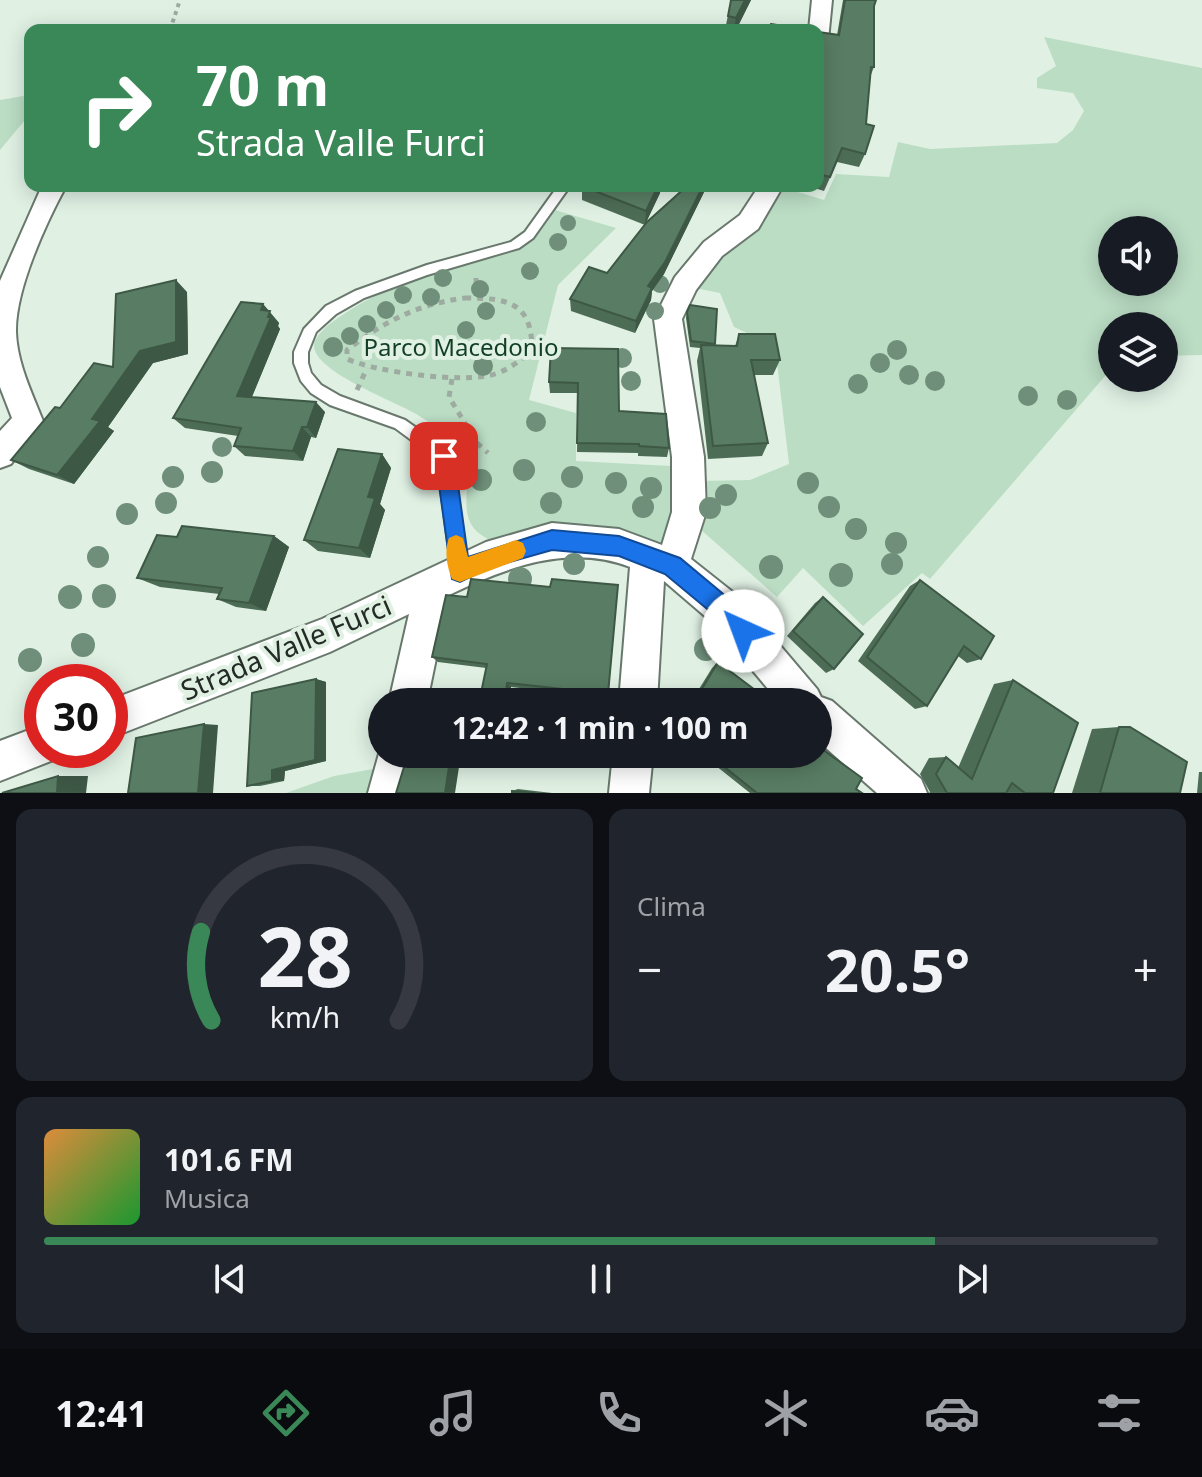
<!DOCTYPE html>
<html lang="it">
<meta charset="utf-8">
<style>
:root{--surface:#171b24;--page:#20242c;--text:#f1f3f6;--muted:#9ea1a6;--line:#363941;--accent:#3a8857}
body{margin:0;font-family:"Noto Sans",sans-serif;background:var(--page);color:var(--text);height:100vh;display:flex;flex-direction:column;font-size:30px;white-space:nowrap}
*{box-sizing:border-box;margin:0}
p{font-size:26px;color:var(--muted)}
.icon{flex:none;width:44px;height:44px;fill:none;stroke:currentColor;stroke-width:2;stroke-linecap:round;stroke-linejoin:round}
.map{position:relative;height:793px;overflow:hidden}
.panel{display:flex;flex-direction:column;gap:16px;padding:16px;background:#0d0f14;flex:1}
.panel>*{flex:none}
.banner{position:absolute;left:24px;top:24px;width:800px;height:168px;border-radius:16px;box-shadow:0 4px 20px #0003;background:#3a8857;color:#fff;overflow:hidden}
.fabs{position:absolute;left:1098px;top:216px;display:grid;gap:16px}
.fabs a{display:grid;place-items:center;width:80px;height:80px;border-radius:50%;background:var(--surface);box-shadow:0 4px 20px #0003;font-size:40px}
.speed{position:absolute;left:24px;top:664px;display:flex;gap:16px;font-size:40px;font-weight:700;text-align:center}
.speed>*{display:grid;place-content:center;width:104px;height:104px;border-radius:50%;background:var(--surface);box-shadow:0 4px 20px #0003;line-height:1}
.speed .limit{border:12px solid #d22;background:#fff;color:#111}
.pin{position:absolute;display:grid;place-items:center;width:68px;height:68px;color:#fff;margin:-34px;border-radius:16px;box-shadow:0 4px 12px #0006}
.me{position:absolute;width:88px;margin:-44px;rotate:317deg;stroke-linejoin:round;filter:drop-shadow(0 0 6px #0008)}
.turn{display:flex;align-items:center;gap:28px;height:168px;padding:0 40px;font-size:36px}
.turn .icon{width:104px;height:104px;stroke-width:2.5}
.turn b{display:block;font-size:56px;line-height:68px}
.big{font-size:60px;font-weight:700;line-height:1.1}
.panel .card{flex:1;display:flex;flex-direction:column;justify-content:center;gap:12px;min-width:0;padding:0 28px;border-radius:16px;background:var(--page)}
.panel .dial{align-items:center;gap:0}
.dial svg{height:208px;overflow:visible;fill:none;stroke:var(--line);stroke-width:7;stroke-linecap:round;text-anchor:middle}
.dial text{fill:var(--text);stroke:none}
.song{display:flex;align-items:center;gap:24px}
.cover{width:96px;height:96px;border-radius:12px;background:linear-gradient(135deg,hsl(30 70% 55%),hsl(130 70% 35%))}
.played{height:8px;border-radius:4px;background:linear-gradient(90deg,var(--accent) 80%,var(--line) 80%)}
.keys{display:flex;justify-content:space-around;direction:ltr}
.heat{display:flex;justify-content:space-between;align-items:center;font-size:44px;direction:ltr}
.panel .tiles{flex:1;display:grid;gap:16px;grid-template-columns:1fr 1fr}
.card:last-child{grid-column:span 2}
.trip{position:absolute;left:368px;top:688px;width:464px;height:80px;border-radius:40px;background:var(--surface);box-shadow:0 4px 20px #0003;font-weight:700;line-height:80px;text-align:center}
.tabs{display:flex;height:128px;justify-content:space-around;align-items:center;background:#090b0e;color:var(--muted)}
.tabs .icon{width:56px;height:56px}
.tabs .active{color:var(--accent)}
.tabs b{font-size:36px;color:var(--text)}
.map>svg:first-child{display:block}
.green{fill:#bbddc4;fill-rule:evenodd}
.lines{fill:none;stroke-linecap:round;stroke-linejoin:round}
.service-casing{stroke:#69786d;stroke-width:4}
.minor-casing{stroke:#69786d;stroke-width:4}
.path-far1{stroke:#9eaba1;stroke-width:4;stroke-dasharray:4 4;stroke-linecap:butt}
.path{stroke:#9eaba1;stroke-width:5;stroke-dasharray:6 6;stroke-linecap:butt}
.service{fill:#fff;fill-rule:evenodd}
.minor{fill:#fff;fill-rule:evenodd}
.tree{fill:#6f8f7a}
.wall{fill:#4d6c56}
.shaded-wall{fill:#3e5846}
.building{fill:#597d64;stroke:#3e5846;stroke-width:2}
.route{fill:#1a73e8;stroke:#114b97;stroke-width:2}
.slow{fill:#f59e0b}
.labels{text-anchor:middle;stroke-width:8;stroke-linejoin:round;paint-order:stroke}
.park-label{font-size:24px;fill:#123f24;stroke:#e0f1e4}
.near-street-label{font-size:28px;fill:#242b26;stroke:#e0f1e4}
</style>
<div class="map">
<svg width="1202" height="793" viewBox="0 0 1202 793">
<rect width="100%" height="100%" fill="#e0f1e4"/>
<!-- green -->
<g class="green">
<path d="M1044,37L1202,68V355L1164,356V326H1112V368L930,579L922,573L863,626L803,568L777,597L700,529V481L750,480L789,464L775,346L734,327L720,293L690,287L740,237L759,224L785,188L824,200L836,174L889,177L898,142L930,149L1057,143L1073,130L1084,111L1073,93L1037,88V78L1056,66ZM1112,230H1164V282H1112Z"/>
<polygon points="23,96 30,99 30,109 25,120 0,150 0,100"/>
<path d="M555,210L616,228L558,285L529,400L576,413V461L671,466V511L662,548L501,544C445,527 478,489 462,453C456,439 429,422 416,414C398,402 299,367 316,339C324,326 335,320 347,312C377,292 414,278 448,269C495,255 527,257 555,210Z"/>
<polygon points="373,769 367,793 286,793 334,776"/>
</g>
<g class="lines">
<defs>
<polygon id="service" points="558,186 570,186 533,238 519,248 427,275 364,298 336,314 316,332 308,352 308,363 311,373 321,385 340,396 405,420 449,451 468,572 466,578 460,580 454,578 452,572 437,459 395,428 330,405 311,393 301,381 294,363 294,352 304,329 326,306 355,291 427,265 511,242 525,232"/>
<g id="minor">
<polygon points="812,0 832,0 828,40 818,46 818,30 809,30"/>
<path d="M42,186H66C46,223 15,290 16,332C17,363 32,393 43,421L11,464L0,468V431L12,418L0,387V281Z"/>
<path d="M759,186H783L758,229L722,256L696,290L682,319L704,457L706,512L691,559L739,597L817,689L821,697L832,701L921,779L927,793H877L818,741V702H779L713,623L664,581L657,702H619L630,567C568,543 505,568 449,595L427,702H389L409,614L330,652L110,738V700L322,619L486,542L552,523L619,529L662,545L672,512V457L654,319L675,277L704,242L740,215Z"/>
<polygon points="42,725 42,750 60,750 56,759 0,781 0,741"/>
<polygon points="382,743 382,754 417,754 408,793 368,793"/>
<polygon points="613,754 653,754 649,793 609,793"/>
</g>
</defs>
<!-- service casing -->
<use href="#service" class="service-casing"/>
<!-- minor casing -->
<use href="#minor" class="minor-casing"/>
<!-- path-far1 -->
<polyline class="path-far1" points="170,30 180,0"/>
<!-- path -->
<g class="path">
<polyline points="476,278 477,298"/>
<path d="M465,298C508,298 532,302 532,350C521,360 510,369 495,374C464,384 376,372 347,359V350C385,321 418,304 465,298Z"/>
<polyline points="452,379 449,397 477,443 488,453"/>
<polyline points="357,390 367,368"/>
</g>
<!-- service -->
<use href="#service" class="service"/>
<!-- minor -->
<use href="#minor" class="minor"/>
</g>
<!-- trees -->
<g class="tree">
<circle cx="568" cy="223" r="8"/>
<circle cx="558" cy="242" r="9"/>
<circle cx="530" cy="271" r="9"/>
<circle cx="443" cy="278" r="9"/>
<circle cx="660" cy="284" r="9"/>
<circle cx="480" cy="289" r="9"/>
<circle cx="403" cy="295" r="9"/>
<circle cx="431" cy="297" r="9"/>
<circle cx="386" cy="310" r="9"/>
<circle cx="486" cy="311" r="9"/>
<circle cx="655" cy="311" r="9"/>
<circle cx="367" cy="324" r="9"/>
<circle cx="466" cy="330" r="9"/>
<circle cx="350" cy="336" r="9"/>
<circle cx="333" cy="347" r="10"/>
<circle cx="897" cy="350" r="10"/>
<circle cx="622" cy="358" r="10"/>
<circle cx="880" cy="363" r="10"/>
<circle cx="483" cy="366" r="10"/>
<circle cx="909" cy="375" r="10"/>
<circle cx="631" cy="381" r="10"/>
<circle cx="935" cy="381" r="10"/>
<circle cx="858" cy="384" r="10"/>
<circle cx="1028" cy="396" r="10"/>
<circle cx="1067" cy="400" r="10"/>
<circle cx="536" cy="422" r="10"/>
<circle cx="222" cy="447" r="10"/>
<circle cx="524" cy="470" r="11"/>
<circle cx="212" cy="472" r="11"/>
<circle cx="173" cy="477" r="11"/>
<circle cx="572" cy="477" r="11"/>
<circle cx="481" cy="480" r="11"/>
<circle cx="616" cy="483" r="11"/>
<circle cx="808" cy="483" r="11"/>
<circle cx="651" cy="488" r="11"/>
<circle cx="726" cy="495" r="11"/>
<circle cx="166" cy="503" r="11"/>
<circle cx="551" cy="503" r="11"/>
<circle cx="643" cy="507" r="11"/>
<circle cx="829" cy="507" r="11"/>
<circle cx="710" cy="508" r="11"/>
<circle cx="127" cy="514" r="11"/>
<circle cx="856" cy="529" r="11"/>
<circle cx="896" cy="543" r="11"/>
<circle cx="98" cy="557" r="11"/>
<circle cx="574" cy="564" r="11"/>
<circle cx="892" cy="564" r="11"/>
<circle cx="771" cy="567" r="12"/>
<circle cx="841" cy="575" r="12"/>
<circle cx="520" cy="579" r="12"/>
<circle cx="104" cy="596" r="12"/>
<circle cx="70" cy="597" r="12"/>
<circle cx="724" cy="637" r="12"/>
<circle cx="83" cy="645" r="12"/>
<circle cx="706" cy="649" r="12"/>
<circle cx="30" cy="660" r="12"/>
</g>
<!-- wall -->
<g class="wall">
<polygon points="731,0 751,0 736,30 725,30"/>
<polygon points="843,0 876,0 874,6 874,67 870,77 866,124 865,154 859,167 837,162 824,191 808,186 818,186 818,32 837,35"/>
<polygon points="582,186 660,193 645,224 687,186 707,186 664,274 652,291 651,300 635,333 571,311 570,299 607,273 645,225 582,200"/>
<polygon points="187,292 188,354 153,363 108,427 114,431 74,484 29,469 11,460 60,408 113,367"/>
<polygon points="263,304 279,323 278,326 280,329 252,397 325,412 316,438 311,437 303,461 245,456 234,446 238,436 185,428 173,418"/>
<polygon points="687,312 715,344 714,345 735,346 739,334 780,360 773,375 754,375 768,443 762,456 708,459 697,361 700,348 690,347 686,318"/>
<polygon points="551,348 619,411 669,448 667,457 638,456 638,453 577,452 578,393 550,393 549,382"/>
<polygon points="382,454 391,468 380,504 385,510 370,558 318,551 304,540"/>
<polygon points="274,536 289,547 266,611 236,607 217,599 219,594 160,587 137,578"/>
<polygon points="920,580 981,659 967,663 958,656 927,706 915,709 858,661 910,586"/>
<polygon points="618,585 608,698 511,687 509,702 485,701 480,698 486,668 438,662 432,657 467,597 550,587"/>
<polygon points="823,597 834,669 826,673 787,636 815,603"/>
<polygon points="718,662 771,702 691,702 712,668"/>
<polygon points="316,679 326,682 326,761 285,771 284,781 260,786 247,786"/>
<polygon points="1013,680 1053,793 929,793 930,792 920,774 929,758 946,757 958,768 994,684"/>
<polygon points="1119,727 1180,793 1072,793 1092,729"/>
<polygon points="701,754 818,754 862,793 750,793"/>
<polygon points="1199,772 1202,772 1202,793 1197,793"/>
<polygon points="518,789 552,793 512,793 512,791"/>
</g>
<!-- shaded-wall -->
<g class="shaded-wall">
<polygon points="745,0 751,0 736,30 734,30 736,18"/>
<polygon points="658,186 661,186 660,193 645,225 646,211"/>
<polygon points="703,186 707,186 664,274 652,291 651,300 635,333 636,321 648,286"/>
<polygon points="176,280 187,292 188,354 153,363 108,427 114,431 74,484 57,475 92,419 140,351"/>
<polygon points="263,304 279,323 278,326 280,329 248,406 237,396"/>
<polygon points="316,402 325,412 316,438 307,427"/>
<polygon points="302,427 311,437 303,461 293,451"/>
<polygon points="382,454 391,468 380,504 385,510 370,558 359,548 368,497"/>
<polygon points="274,536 289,547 266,611 249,603"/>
<polygon points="316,679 326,682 326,761 285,771 284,781 272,781 272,770"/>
<polygon points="507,683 511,687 509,702 505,701"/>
<polygon points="204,724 218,725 213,793 198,793"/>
<polygon points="451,754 461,754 455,793 445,793"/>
<polygon points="58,776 88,776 86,793 57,793"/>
</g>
<!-- building -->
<g class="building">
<polygon points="731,0 745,0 736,18 728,16"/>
<polygon points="845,0 876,0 874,6 874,67 871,67 866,124 874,126 865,154 842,148 830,177 818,174 818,32 839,35"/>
<polygon points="771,24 808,30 769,30"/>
<polygon points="582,186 658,186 646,211"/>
<polygon points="687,186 703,186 665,262 648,286 652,288 636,321 570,299 589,267 607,273 647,222"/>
<polygon points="176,280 176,342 140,351 92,419 100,421 57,475 11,460 55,407 60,408 94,363 113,367 116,294"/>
<polygon points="241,302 263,304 261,310 270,311 268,317 271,317 237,396 316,402 307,427 302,427 293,451 234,446 241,428 173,418"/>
<polygon points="690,305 717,309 715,344 691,341 687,312"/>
<polygon points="739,334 775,334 780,360 751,360 768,443 713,446 701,345 737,346"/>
<polygon points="551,348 618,349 619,411 666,414 669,448 639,446 639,444 577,443 578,383 549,382"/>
<polygon points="338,449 382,454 368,497 375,498 359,548 304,540"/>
<polygon points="182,526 274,536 249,603 217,599 222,588 137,578 157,535 177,537"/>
<polygon points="471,579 550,587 552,579 618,585 608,694 507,683 505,701 480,698 487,664 432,657 446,595 467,597"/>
<polygon points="920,580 994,636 981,659 964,646 927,706 867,657"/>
<polygon points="823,597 863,634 834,669 793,631"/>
<polygon points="718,662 771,702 694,702"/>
<polygon points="316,679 315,760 272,770 272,781 247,786 252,693"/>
<polygon points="1013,680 1078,723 1053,793 1025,793 1012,783 1006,793 947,793 936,774 946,757 972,779"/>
<polygon points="204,724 198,793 128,793 136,738"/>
<polygon points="1119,727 1130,727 1187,762 1180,793 1100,793"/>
<polygon points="818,746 862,778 856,789 862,793 757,793 708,754 818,754"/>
<polygon points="408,754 451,754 445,793 396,793"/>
<polygon points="58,776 57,793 2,793"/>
<polygon points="512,791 535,793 512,793"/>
</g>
<!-- route -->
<polygon class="route" points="444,447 451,450 454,456 468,557 552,530 619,536 680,558 734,603 754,631 751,639 743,642 736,639 718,618 665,574 619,556 552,550 489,568 460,582 452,579 435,456 437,450"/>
<!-- slow -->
<path class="slow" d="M456,535L463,538L468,557L516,540L523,543L526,551L523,558L460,582L452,579C447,567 444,550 449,538Z"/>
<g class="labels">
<!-- park labels -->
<g class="park-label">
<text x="461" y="356">Parco Macedonio</text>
</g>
<!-- near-street labels -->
<g class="near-street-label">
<text transform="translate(286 648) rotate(-23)" y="10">Strada Valle Furci</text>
</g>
</g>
</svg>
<div class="fabs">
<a><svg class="icon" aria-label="sound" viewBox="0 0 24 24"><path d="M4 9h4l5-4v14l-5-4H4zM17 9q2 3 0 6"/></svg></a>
<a><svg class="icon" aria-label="layers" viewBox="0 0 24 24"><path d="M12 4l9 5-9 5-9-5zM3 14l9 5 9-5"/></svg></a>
</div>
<div class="speed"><div class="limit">30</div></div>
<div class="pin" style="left:444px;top:456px;background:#d93025"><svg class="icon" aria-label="arrive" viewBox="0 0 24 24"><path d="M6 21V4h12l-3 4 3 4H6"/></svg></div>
<svg class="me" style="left:743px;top:631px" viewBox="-20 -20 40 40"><circle r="19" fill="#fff"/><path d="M0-13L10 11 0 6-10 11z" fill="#1a73e8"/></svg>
<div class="trip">12:42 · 1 min · 100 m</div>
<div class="banner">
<div class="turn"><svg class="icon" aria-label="right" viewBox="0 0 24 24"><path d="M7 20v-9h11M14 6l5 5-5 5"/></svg><div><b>70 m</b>Strada Valle Furci</div></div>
</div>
</div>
<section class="panel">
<div class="tiles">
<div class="card dial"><svg viewBox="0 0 100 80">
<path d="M14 69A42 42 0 1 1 86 69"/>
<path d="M14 69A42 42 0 0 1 10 35" stroke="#3a8857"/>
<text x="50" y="56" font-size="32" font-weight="700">28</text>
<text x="50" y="72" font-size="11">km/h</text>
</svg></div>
<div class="card"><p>Clima</p>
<div class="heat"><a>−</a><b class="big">20.5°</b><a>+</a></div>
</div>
<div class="card">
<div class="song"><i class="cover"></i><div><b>101.6 FM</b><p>Musica</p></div></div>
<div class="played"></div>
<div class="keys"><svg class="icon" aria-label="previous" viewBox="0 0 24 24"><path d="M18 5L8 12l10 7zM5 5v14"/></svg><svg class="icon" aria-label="pause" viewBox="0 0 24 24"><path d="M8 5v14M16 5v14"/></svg><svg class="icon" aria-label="next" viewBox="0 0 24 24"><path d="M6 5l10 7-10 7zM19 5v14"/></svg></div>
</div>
</div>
</section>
<nav class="tabs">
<b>12:41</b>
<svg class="icon active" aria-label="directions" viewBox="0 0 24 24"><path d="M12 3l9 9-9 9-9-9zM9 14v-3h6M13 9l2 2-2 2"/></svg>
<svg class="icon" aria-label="music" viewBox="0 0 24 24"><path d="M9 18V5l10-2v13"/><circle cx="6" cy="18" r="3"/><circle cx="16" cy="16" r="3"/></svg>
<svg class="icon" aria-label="phone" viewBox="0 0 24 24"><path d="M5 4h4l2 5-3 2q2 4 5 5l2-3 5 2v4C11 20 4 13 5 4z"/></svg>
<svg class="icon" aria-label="climate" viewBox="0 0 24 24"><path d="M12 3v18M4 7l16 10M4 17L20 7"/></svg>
<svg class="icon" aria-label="car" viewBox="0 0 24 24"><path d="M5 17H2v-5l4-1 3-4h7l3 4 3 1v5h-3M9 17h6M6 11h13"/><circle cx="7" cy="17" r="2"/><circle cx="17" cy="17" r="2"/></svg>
<svg class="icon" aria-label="filters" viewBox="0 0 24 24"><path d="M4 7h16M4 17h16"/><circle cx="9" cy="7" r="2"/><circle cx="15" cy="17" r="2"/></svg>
</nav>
